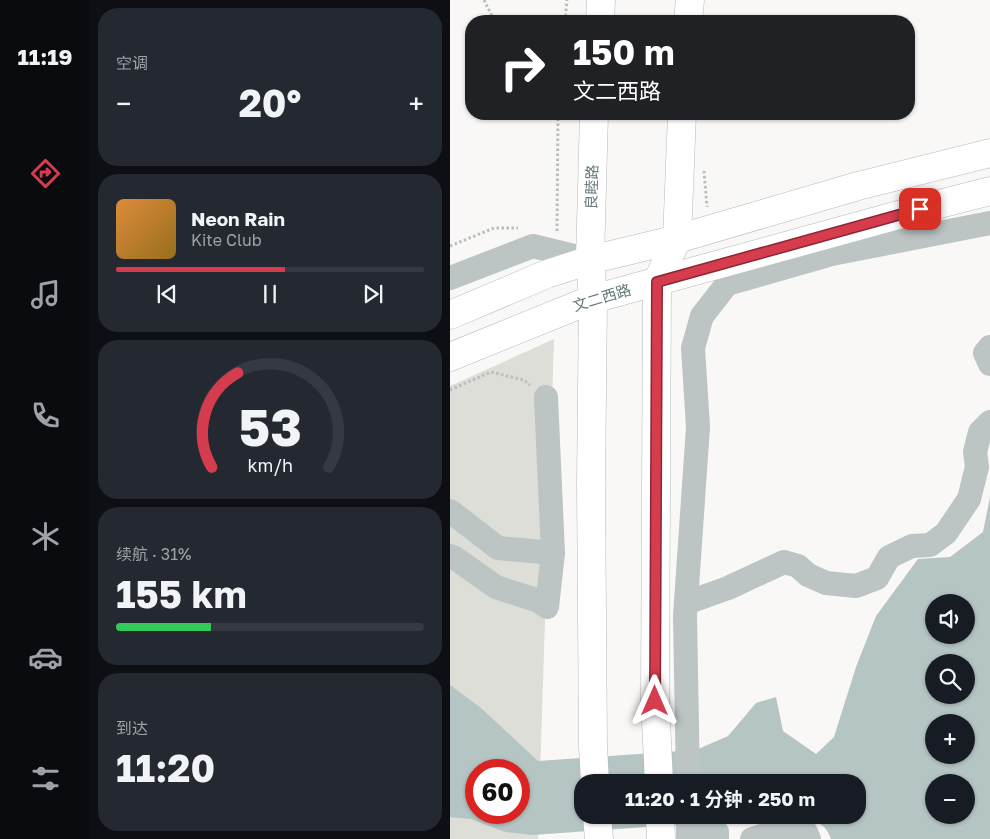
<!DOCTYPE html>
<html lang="zh">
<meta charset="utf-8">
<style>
:root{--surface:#171b24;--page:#242831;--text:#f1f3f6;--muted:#9ea1a6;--line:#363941;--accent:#d53c4d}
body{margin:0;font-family:"Golos Text","Noto Sans SC",sans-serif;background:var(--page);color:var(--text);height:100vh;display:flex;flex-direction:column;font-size:19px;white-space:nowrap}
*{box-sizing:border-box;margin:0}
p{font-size:16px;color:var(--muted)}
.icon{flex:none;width:28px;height:28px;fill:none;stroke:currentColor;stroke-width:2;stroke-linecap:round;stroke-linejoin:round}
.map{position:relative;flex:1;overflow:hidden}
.drawer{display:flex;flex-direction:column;gap:8px;padding:8px;background:#0d0f14;width:360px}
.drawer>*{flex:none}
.banner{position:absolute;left:15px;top:15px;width:450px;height:105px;border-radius:20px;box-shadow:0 1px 4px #0004;background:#202124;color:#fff;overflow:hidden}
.tools{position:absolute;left:475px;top:594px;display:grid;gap:10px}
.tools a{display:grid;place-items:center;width:50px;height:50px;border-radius:50%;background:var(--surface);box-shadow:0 1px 4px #0004;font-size:25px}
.speed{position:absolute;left:15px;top:759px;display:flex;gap:10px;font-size:25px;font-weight:700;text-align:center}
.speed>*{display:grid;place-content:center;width:65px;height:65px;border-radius:50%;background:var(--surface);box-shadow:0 1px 4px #0004;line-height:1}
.speed .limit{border:8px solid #d22;background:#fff;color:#111}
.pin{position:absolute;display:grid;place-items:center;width:42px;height:42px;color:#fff;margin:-21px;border-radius:10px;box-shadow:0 2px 8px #0006}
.me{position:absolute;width:55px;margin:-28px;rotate:0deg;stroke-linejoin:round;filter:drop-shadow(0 0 4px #0008)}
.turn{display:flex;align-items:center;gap:18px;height:105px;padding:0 25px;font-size:22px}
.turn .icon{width:65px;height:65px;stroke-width:2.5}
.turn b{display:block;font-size:35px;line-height:42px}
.big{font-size:38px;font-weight:700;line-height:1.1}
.drawer .widget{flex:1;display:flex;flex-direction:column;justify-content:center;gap:8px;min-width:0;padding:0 18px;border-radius:20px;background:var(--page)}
.drawer .dial{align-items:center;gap:0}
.dial svg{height:130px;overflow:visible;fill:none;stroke:var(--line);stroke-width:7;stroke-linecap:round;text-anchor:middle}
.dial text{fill:var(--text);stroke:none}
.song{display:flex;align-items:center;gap:15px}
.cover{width:60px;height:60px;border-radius:8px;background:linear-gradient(135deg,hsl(30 70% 55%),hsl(40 70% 35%))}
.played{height:5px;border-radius:2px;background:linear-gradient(90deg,var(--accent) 55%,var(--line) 55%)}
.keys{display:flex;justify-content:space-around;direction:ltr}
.heat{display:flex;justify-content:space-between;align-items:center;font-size:28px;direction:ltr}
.charge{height:8px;border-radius:4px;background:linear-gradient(90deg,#34c759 31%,var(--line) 0)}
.trip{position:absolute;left:124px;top:774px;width:292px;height:50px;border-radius:20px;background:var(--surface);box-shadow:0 1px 4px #0004;font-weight:700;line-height:50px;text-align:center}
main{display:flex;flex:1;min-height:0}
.dock{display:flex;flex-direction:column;width:90px;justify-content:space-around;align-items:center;background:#090b0e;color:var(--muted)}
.dock .icon{width:35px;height:35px}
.dock .selected{color:var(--accent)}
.dock b{font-size:22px;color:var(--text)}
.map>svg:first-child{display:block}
.green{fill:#dcded7;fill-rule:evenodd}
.water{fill:#b5c5c3;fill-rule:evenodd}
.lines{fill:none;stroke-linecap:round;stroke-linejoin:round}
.major-casing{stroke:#b2babb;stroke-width:29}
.path{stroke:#b9bebf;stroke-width:3;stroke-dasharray:2.5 2.5;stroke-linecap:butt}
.minor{stroke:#bcc4c4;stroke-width:24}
.major{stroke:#fff;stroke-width:28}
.route-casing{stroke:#8a2732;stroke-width:12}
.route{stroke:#d53c4d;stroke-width:9}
.labels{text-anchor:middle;stroke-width:5;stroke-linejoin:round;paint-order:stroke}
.street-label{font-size:15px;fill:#627879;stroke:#fff}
</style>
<main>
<nav class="dock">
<b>11:19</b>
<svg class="icon selected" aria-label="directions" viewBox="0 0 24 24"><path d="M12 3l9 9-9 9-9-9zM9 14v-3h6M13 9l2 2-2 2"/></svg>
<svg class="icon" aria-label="music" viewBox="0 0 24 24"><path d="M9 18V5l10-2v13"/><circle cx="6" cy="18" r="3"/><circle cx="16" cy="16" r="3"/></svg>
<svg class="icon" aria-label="phone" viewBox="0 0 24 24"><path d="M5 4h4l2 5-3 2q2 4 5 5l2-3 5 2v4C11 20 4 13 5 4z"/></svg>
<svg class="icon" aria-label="climate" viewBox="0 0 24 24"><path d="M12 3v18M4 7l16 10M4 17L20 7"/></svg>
<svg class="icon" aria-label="car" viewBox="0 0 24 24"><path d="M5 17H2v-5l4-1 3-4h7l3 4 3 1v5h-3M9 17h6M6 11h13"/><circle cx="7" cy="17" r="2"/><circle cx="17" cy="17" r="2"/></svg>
<svg class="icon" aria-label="filters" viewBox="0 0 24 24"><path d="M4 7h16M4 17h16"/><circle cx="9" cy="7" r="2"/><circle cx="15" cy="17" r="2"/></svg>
</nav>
<section class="drawer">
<div class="widget"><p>空调</p>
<div class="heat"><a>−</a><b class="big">20°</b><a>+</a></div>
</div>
<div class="widget">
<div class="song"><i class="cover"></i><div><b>Neon Rain</b><p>Kite Club</p></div></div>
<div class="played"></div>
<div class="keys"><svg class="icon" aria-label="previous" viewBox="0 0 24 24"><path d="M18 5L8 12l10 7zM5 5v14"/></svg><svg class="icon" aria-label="pause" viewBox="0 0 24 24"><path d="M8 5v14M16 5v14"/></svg><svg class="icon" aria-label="next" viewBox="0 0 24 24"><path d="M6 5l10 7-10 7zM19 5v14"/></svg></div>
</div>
<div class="widget dial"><svg viewBox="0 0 100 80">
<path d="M14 69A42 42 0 1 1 86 69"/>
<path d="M14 69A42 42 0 0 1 30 11" stroke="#d53c4d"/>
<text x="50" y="56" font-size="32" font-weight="700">53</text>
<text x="50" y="72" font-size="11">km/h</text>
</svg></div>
<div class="widget"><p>续航 · 31%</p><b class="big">155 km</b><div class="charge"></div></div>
<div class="widget"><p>到达</p><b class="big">11:20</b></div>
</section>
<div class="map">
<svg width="540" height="839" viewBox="0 0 540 839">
<rect width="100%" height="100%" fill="#f9f8f7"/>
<!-- green -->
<path class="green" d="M104,339L88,839H0V386ZM26,770H69V812H26Z"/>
<!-- water -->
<path class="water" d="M540,497V839H381C374,818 358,820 340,815H408V782H132V815H338L282,821L82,835L55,832L21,819L0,817V685L31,708L88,761L246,750L278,736L306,703L326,697L333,731L366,754L384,737L406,667L426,616L468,559L500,557L533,532ZM484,602H516V635H484ZM484,662H516V695H484ZM484,722H516V755H484ZM26,770H69V812H26ZM484,782H516V815H484Z"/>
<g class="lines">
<defs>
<g id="major">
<polyline points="150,21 151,0"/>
<polyline points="238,21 240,0"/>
<polyline points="144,114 140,260 143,299 141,484 143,746 145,782"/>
<polyline points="0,315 97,274 140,260 227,239 408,186 540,153"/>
<polyline points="0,357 143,299 470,209 540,191"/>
<polyline points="209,782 205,701 207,282 227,239 232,114"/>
<polyline points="147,815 149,839"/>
<polyline points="210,815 211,839"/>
</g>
</defs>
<!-- major casing -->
<use href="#major" class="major-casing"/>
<!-- path -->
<g class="path">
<polyline points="34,0 43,18 48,21"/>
<polyline points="115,21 117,0"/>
<polyline points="254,171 257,207"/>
<polyline points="107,231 108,114"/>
<polyline points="0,246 44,228 68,228"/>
<polyline points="0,390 41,372 74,380 80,385"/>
</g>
<!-- minor -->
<g class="minor">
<polyline points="0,278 83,246 140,260"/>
<polyline points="540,347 535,353 540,364"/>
<polyline points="0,511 48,548 103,553"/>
<polyline points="0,556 5,558 46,587 89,601 97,607 103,553 96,397"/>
<polyline points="236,603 278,588 334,562 348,566 358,575 376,583 406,586 427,578 439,557 462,546 480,545 496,533 519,499 527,467 525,452 530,432 540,422"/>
<polyline points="238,782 235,616 248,427 243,348 252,316 277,284 382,254 540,223"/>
<polyline points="238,815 238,833"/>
<polyline points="238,837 267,832 267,839"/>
<polyline points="302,839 315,835 356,832 359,839"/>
</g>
<!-- major -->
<use href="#major" class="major"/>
</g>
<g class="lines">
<defs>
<polyline id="route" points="205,701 207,282 470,209"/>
</defs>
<!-- route casing -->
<use href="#route" class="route-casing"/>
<!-- route -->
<use href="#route" class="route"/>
</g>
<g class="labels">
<!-- street labels -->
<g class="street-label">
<text transform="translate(142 187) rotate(-88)" y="5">良睦路</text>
<text transform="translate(152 298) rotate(-17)" y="5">文二西路</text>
</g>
</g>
</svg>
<div class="tools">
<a><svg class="icon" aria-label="sound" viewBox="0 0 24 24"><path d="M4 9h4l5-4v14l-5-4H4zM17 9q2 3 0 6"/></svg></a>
<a><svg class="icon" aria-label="search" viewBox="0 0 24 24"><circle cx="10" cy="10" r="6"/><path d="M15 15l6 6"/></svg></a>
<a>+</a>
<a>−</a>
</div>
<div class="speed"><div class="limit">60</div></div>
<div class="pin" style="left:470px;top:209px;background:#d93025"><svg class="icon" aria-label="arrive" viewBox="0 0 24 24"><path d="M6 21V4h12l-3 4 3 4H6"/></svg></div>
<svg class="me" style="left:205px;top:701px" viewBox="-20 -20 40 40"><path d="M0-17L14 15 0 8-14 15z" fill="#d53c4d" stroke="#fff" stroke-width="4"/></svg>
<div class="trip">11:20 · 1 分钟 · 250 m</div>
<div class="banner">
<div class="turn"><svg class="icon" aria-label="right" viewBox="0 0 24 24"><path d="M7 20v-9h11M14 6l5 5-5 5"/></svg><div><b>150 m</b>文二西路</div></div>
</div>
</div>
</main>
